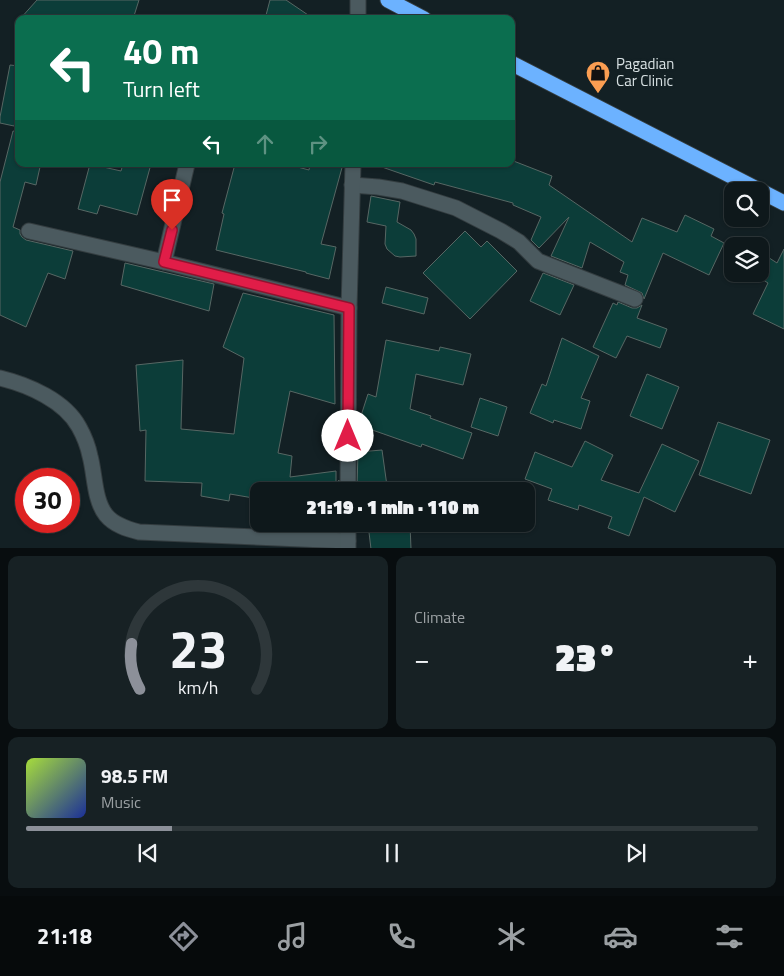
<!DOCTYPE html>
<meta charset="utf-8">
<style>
:root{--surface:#0e181b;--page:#172124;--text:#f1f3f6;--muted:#9ba0a3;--line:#2e373a;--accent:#8c9099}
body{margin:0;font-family:"Titillium Web",sans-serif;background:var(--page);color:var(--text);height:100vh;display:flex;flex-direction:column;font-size:19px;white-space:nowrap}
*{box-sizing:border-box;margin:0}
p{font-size:16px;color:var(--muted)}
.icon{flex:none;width:28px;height:28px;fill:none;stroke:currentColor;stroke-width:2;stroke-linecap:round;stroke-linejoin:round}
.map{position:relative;height:548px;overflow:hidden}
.drawer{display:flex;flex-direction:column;gap:8px;padding:8px;background:#080d0f;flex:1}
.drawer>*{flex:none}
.top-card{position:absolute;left:15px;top:15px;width:500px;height:152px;border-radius:10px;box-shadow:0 1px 4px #0004,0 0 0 1px var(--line);background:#0b6e4f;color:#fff;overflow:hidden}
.tools{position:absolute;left:724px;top:182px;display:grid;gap:10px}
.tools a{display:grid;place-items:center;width:45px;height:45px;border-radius:10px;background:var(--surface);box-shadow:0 1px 4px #0004,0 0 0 1px var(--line);font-size:25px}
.speed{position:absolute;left:15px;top:468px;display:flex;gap:10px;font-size:25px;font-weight:700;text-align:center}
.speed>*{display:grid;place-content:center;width:65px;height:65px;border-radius:50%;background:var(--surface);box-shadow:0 1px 4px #0004,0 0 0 1px var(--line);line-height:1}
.speed .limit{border:8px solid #d22;background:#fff;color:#111}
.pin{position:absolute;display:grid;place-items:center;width:42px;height:42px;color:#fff;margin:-51px -21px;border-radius:50% 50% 50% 0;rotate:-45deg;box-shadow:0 0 5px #0007}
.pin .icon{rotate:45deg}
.me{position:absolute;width:55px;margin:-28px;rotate:0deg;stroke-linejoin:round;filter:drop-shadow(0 0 4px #0008)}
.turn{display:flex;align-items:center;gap:18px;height:105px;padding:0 25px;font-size:22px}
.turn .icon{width:65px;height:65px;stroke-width:2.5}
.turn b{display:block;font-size:35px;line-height:42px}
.lanes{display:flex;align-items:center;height:48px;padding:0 25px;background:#0003;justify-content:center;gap:25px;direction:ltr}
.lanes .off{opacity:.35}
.big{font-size:38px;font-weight:800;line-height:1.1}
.drawer .card{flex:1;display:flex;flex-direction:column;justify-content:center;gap:8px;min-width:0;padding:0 18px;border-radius:10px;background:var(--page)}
.drawer .dial{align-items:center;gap:0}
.dial svg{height:130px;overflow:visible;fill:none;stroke:var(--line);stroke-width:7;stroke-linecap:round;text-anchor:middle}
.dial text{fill:var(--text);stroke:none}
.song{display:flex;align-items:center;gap:15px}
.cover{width:60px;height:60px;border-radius:8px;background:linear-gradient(135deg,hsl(80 70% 55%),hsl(230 70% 35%))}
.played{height:5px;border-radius:2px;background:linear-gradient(90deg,var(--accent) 20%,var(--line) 20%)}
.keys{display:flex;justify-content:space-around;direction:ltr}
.heat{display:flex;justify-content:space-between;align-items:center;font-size:28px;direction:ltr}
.drawer .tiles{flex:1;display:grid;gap:8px;grid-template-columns:1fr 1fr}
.card:last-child{grid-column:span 2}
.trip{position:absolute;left:250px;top:482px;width:285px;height:50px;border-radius:10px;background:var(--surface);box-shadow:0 1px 4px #0004,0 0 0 1px var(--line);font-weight:800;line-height:50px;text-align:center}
.tab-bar{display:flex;height:80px;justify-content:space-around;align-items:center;background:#060a0b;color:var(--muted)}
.tab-bar .icon{width:35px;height:35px}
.tab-bar .selected{color:var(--accent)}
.tab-bar b{font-size:22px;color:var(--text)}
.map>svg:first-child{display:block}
.building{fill:#0c3d39;stroke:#576764}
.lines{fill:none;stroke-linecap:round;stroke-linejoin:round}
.minor-casing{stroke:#343d40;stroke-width:17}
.highway-casing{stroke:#343d40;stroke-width:17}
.minor{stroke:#4b5a5f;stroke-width:15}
.highway{stroke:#6cb2ff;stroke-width:15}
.route-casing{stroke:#92132f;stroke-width:12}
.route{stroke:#e11d48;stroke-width:9}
.labels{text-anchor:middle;stroke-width:5;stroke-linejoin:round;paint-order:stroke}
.poi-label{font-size:15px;fill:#d7e0e2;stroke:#132024;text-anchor:start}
</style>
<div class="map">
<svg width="784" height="549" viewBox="0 0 784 549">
<rect width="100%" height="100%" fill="#132024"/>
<!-- building -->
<g class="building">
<polygon points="37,0 139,0 133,19 20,19"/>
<polygon points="270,0 286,0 314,19 265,19"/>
<polygon points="10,65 19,66 19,108 14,126 0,123 0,117"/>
<polygon points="13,131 19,132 19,164 28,164 40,167 36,185 25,182 13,227 20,230 20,234 22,237 26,240 73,251 65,279 48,273 26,327 0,315 0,182"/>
<polygon points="511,160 552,176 549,185 632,242 642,218 677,232 685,215 714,229 711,236 724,243 709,275 663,253 644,299 642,293 625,285 628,275 620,272 624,262 590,242 582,268 551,256 569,217 539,248 531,240 541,217 513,205 513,203 435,182 434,185 379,166 380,164 511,164"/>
<polygon points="90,164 121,171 123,164 151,164 137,215 100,205 97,214 78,209"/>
<polygon points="235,164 286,164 309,170 310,164 343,164 321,244 336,247 329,279 306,273 306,272 216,250 224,214 222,213"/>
<polygon points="371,196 400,202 397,222 411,230 414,234 416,239 416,256 400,257 395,256 387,249 385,244 386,226 367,222"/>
<polygon points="465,231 481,247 487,241 517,271 470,319 423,273"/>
<polygon points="784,249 784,329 753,314 768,283 754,274 760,274 760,252 777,263"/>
<polygon points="125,263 214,284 209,311 121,285"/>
<polygon points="543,273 574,285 560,315 530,301"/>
<polygon points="386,287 428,298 424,314 382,303"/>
<polygon points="243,293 334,315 335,404 290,391 278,453 292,456 290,477 336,471 336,486 339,480 339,487 336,487 337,491 259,491 259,499 230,494 229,501 201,496 202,483 145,481 146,430 140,431 136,365 183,360 181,429 234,434 244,358 223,347"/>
<polygon points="618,302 632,308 637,308 642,305 637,318 667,329 660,348 627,336 616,358 593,347 613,303 617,305"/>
<polygon points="562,338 599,356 581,398 590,401 581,429 554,420 553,423 530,413 542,384 546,386"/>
<polygon points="386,340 439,351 440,347 471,354 463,385 416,374 410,409 431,416 430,418 472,433 463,459 422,444 421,447 358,425 368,394 376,397"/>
<polygon points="647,374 679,387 662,429 630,416"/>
<polygon points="480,398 507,407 498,436 471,427"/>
<polygon points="718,422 770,440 751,494 699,475"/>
<polygon points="585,441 613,455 601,480 639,493 662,444 699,461 675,512 644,497 629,536 608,528 612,517 579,505 578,510 548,500 552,489 525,479 535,452 572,467"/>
<polygon points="382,450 387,486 357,487 358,452"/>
<polygon points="368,524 410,524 411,549 371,549"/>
</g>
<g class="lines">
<defs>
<g id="minor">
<polyline points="358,19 358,0"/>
<polyline points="352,185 378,187 402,191 456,208 501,231 519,242 538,261 635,299"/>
<polyline points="29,231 164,262 349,308"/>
<polyline points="164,262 187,164"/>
<path d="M0,378C29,385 65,401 79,427C84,436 88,446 90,456C95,474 94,500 106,515C114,525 127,529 139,532L348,541"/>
<polyline points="348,491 349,308 353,164"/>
<polyline points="348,549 348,524"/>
</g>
<g id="highway">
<polyline points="388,0 424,19"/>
<polyline points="511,63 784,203"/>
</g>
</defs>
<!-- minor casing -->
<use href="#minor" class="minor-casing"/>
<!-- highway casing -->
<use href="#highway" class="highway-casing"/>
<!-- minor -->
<use href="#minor" class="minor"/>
<!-- highway -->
<use href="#highway" class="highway"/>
</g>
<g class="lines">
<defs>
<polyline id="route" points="172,230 164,262 349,308 348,436"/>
</defs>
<!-- route casing -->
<use href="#route" class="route-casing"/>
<!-- route -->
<use href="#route" class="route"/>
</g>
<!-- icons -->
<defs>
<symbol id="shop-pin" viewBox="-11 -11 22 30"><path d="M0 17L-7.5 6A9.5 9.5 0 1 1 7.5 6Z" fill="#fb9e52" stroke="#132024"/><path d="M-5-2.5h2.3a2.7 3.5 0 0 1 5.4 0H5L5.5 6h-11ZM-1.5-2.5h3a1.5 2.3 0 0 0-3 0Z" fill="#111"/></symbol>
</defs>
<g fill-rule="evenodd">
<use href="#shop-pin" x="584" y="59" width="28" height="38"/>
</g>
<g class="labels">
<!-- poi labels -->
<g class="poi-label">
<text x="616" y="69">Pagadian<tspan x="616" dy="17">Car Clinic</tspan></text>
</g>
</g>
</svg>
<div class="tools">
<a><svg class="icon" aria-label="search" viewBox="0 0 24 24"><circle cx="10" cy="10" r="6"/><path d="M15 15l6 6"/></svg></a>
<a><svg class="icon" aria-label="layers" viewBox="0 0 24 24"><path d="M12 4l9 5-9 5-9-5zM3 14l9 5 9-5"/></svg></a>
</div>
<div class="speed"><div class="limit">30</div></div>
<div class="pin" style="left:172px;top:230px;background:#d93025"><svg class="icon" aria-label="arrive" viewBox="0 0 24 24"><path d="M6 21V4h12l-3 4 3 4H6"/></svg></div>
<svg class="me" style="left:348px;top:436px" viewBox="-20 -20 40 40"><circle r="19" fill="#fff"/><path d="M0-13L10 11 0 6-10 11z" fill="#e11d48"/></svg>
<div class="trip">21:19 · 1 min · 110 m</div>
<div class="top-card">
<div class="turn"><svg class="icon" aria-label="left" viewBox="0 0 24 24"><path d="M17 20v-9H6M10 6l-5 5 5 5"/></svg><div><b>40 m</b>Turn left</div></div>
<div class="lanes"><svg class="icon" aria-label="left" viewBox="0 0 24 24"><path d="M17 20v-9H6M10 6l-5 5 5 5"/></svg><svg class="icon off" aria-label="ahead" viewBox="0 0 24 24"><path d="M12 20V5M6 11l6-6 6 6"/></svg><svg class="icon off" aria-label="right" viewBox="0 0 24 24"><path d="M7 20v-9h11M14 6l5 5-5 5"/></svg></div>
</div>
</div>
<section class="drawer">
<div class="tiles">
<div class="card dial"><svg viewBox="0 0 100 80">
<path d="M14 69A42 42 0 1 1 86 69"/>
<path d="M14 69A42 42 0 0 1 9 41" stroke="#8c9099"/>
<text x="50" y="56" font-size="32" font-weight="700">23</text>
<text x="50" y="72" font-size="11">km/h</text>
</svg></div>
<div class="card"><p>Climate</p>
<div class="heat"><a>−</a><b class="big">23°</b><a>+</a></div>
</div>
<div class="card">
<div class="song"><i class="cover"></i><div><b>98.5 FM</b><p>Music</p></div></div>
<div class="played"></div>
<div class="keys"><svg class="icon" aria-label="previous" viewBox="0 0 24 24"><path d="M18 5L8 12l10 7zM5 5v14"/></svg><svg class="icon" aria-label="pause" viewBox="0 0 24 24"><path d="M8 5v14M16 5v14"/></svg><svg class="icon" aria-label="next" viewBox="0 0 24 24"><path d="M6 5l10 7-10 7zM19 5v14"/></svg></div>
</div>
</div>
</section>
<nav class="tab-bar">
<b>21:18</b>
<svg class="icon selected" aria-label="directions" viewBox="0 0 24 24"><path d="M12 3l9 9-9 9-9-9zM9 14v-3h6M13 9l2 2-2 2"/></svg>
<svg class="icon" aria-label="music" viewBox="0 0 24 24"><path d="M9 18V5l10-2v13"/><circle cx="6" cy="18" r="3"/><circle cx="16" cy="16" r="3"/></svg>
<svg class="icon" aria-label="phone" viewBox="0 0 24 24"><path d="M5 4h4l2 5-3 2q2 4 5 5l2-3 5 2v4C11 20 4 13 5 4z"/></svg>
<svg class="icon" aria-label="climate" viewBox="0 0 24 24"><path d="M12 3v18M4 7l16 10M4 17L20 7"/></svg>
<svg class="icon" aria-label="car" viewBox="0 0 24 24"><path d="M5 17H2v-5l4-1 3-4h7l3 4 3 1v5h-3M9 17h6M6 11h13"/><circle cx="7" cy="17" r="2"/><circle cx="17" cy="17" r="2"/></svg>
<svg class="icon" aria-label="filters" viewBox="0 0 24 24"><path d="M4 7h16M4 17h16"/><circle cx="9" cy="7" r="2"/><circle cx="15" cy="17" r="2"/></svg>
</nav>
